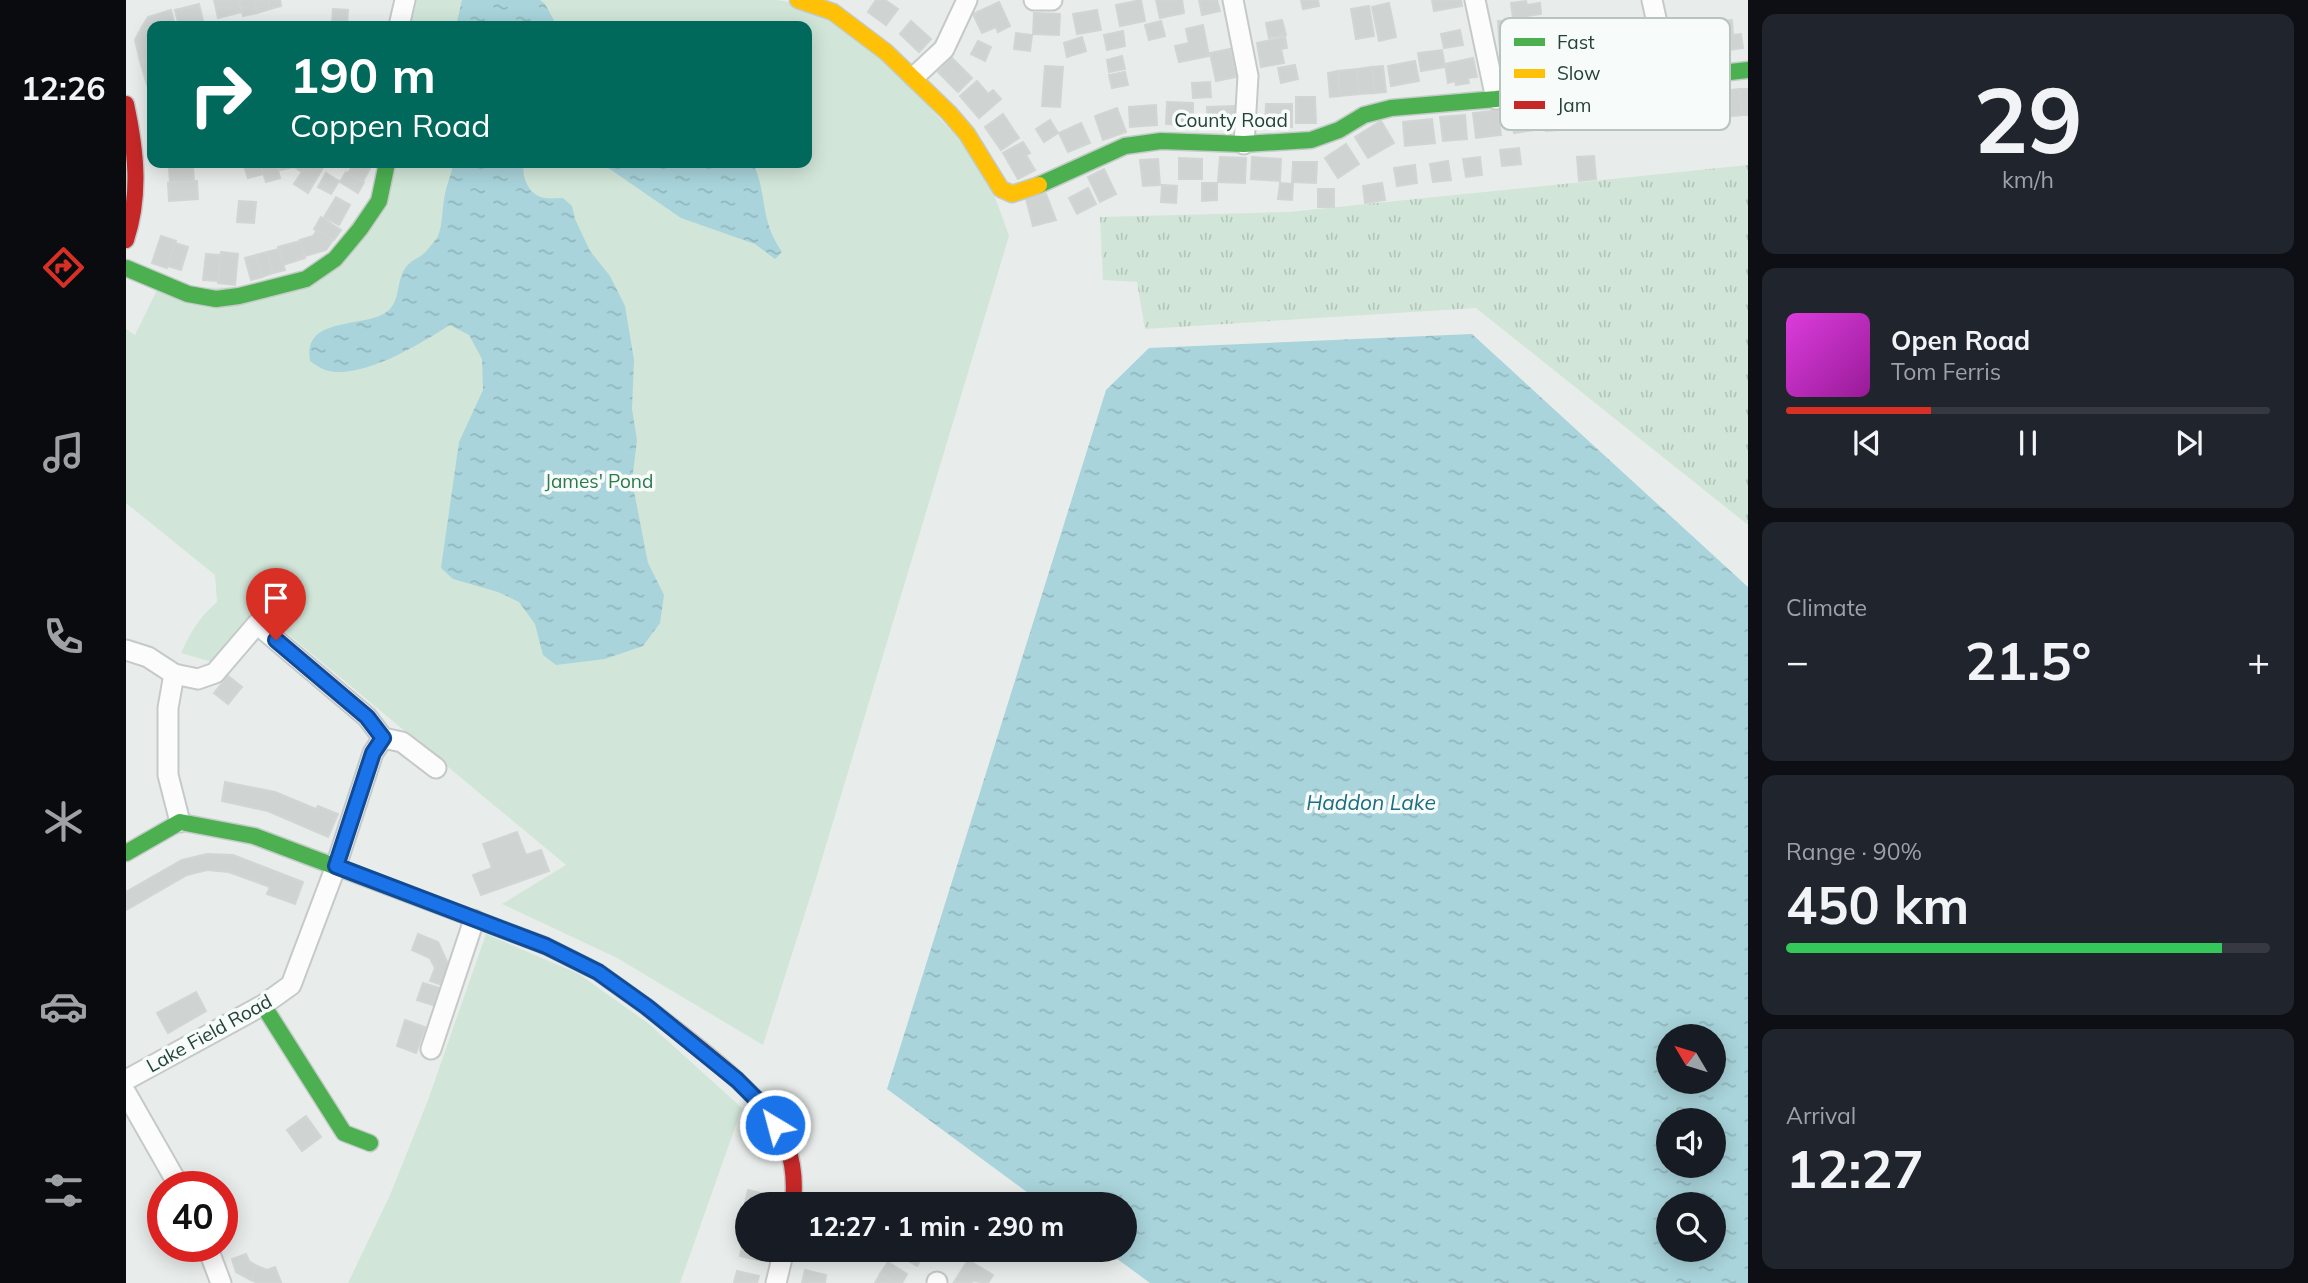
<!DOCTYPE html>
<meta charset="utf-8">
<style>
:root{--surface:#171b24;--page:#20242c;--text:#f1f3f6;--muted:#9ea1a6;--line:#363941;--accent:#d93025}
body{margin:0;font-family:Mulish,sans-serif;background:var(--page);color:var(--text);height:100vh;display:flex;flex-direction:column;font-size:26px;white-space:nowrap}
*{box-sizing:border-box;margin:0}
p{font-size:23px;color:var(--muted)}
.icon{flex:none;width:38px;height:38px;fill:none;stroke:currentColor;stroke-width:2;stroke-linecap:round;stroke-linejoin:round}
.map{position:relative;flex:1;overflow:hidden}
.side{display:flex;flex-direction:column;gap:14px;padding:14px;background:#0d0f14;width:560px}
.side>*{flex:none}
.top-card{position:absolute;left:21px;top:21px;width:665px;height:147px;border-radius:14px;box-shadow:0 4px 18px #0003;background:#00695c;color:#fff;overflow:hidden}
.needle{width:46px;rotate:308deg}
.controls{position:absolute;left:1530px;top:1024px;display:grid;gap:14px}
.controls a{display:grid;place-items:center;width:70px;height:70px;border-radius:50%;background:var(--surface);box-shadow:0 4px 18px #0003;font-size:35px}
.speed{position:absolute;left:21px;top:1171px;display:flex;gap:14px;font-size:35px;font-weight:700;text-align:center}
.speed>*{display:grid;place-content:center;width:91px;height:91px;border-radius:50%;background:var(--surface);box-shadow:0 4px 18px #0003;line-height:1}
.speed .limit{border:10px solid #d22;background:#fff;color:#111}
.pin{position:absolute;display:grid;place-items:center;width:60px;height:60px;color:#fff;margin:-72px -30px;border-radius:50% 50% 50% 0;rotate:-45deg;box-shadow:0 0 7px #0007}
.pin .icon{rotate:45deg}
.me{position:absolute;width:77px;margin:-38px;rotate:323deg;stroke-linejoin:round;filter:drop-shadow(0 0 5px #0008)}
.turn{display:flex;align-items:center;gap:24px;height:147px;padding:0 28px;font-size:32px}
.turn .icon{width:91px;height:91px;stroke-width:2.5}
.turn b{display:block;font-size:49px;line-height:60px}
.big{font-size:52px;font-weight:700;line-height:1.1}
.side .widget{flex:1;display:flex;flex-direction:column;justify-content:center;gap:10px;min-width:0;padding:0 24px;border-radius:14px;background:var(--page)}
.side .dial{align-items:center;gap:0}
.dial b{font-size:91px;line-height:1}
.song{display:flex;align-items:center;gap:21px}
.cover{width:84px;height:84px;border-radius:10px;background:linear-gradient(135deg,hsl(300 70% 55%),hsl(300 70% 35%))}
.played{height:7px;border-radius:4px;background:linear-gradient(90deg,var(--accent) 30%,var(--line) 30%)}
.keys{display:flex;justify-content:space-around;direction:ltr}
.heat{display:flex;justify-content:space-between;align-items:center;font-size:38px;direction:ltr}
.charge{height:10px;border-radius:5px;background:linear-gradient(90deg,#34c759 90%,var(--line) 0)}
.trip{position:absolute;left:609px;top:1192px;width:402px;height:70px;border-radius:35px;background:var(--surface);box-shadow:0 4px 18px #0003;font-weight:700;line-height:70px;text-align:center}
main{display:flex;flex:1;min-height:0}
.tab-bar{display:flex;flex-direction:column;width:126px;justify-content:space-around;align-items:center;background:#090b0e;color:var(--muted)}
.tab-bar .icon{width:49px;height:49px}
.tab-bar .active{color:var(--accent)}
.tab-bar b{font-size:32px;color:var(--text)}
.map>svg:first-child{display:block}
.grass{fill:url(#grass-tufts)}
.park{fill:#d1e6d8}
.water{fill:url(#water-ripples);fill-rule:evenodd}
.building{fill:#cfd4d2;stroke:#d1d6d4;stroke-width:2}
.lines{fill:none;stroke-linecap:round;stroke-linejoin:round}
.street-casing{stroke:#c5cac8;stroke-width:23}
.fast-casing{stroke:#c3cbc8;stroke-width:19}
.slow-casing{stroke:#c3cbc8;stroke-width:19}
.jam-casing{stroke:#c3cbc8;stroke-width:19}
.street{stroke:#fcfcfc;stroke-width:19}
.fast{stroke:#4caf50;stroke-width:16}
.slow{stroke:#ffc107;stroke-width:16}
.jam{stroke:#c62828;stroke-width:16}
.route-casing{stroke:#114b97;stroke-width:18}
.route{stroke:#1a73e8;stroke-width:12}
.labels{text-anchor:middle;stroke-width:7;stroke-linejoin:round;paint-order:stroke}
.street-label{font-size:19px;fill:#24423a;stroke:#f7fbf9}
.park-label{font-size:19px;fill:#2d7a4b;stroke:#f7fbf9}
.water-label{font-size:21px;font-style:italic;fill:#1c6f80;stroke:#f7fbf9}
.key{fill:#f7fbf9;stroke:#b8c4c0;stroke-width:2}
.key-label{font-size:19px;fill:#24423a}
</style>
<main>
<nav class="tab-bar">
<b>12:26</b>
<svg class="icon active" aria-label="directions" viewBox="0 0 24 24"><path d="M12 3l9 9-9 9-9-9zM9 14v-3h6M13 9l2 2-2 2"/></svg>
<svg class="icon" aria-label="music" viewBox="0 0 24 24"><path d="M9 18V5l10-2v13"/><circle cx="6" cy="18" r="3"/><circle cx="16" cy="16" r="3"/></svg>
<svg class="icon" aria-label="phone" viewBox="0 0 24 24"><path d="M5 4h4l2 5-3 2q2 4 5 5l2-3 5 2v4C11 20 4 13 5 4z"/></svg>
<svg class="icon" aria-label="climate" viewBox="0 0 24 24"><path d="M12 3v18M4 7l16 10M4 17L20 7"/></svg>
<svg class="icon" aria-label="car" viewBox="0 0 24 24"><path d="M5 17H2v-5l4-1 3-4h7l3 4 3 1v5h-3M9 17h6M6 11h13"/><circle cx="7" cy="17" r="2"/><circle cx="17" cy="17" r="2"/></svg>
<svg class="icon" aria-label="filters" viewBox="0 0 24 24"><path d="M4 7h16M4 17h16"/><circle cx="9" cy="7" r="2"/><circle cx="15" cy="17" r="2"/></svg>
</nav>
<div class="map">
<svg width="1622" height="1283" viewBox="0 0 1622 1283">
<defs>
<pattern id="grass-tufts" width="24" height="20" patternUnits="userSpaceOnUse" patternTransform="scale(1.75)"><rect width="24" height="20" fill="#d1e6d8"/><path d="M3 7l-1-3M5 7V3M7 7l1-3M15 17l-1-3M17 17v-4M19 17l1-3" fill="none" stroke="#b3c6ba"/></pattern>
<pattern id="water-ripples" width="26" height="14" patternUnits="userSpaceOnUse" patternTransform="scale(1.75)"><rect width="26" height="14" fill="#a9d4db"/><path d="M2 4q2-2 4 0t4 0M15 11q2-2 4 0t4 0" fill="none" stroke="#91b7bd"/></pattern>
</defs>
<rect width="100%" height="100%" fill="#e8edeb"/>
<!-- grass -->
<polygon class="grass" points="1622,165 1622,525 1350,308 1019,329 1011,282 977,280 974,217 1162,212"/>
<!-- park -->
<g class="park">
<path d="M286,0H650C716,7 775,74 816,121C827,133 839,145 848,158C864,180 874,210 883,236L689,882L637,1045L491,958L376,904L440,865L132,609L86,662L55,653C64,633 74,616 91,602L89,575L0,503V329L9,335L32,288L181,287L268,163H681V26H278Z"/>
<polygon points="360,934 453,974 523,1024 616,1108 554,1283 222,1283 264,1195 302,1100"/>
</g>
<!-- water -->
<g class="water">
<polygon points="336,0 414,0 419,4 431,26 330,26"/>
<path d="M327,163H398C395,177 403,196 419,198C424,199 431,198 437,198L446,206L449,219L464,251L484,276L499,306L508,360L506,409L511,440L506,481L522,563L538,595L534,623L517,646L479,659L430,665L417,655L409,624L393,602L372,592L327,579L315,568L333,442L357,390L356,359L343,335L324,325C294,344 245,374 209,372C199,371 192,367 184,361C176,313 245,330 264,309C273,299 271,286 276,274C284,257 293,261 302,249C305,245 310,240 312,236C317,224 316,207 319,194C321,183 326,174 327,163Z"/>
<path d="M475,163H627C642,195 633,219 656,252L649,259L629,244L555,218Z"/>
<path d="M1346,334L1622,587V1283H1024L979,1250H999V1204H917L761,1089L980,390L1023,348ZM1542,1036H1587V1082H1542ZM1542,1120H1587V1166H1542ZM1542,1204H1587V1250H1542Z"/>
</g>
<!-- building -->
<g class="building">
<polygon points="88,0 113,0 116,12 92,18"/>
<polygon points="113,0 128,0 131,13 117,16"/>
<polygon points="128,0 142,0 144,9 131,13"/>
<polygon points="142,0 154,0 155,6 144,9"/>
<polygon points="750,0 759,0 772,9 760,25 742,12"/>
<polygon points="1015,0 1019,21 994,26 990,5"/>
<polygon points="1030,0 1056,0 1058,13 1034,18"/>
<polygon points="1073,0 1091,0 1094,11 1076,15"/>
<polygon points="1175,0 1192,0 1193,6 1177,9"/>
<polygon points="1306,0 1335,0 1336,6 1308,11"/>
<polygon points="1400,1 1401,5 1414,3 1415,14 1387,18 1385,3"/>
<polygon points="873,2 884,26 872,32 870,27 856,33 847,14"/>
<polygon points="1263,3 1270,37 1253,41 1246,7"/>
<polygon points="73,4 77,21 53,26 49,10"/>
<polygon points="1243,6 1248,36 1230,39 1225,9"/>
<polygon points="207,9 222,10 221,25 206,24"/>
<polygon points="45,10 49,26 26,26 26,33 16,27 22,17"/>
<polygon points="971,10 975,30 951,34 947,14"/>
<polygon points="908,13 934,14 933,35 907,34"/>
<polygon points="1156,20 1160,35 1143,38 1140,23"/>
<polygon points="1396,20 1398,37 1373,39 1372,21"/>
<polygon points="1606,20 1607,35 1615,34 1617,48 1590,52 1586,22"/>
<polygon points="785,21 805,39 793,52 774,34"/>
<polygon points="1035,21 1039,36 1023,40 1019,25"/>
<polygon points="1077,25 1083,56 1053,62 1049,46 1063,43 1060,29"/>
<polygon points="16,27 26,33 26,57 14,61 9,40"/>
<polygon points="1334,30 1337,45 1318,48 1315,34"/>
<polygon points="997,31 999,46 981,50 978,35"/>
<polygon points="890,33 906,35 904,51 888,49"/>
<polygon points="956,37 960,51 941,57 938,43"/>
<polygon points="1159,37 1161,48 1155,49 1158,63 1135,67 1131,43"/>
<polygon points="1398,37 1399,50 1374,51 1373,39"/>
<polygon points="852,41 865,47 859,61 845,54"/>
<polygon points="1104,49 1110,77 1090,81 1084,53"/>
<polygon points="1316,50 1319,67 1295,71 1292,53"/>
<polygon points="996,56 999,69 983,72 981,60"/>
<polygon points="26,57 26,83 21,85 14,61"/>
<polygon points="826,58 846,78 832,92 812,72"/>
<polygon points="1347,58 1351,77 1342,78 1343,83 1330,85 1329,81 1322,83 1319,64"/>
<polygon points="1289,61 1293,81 1265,86 1262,66"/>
<polygon points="1169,65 1172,79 1155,83 1152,68"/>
<polygon points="919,66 937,67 934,107 916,106"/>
<polygon points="1257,66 1260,92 1249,93 1246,67"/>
<polygon points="1246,67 1249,93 1233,94 1231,69"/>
<polygon points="1231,69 1233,94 1214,96 1212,71"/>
<polygon points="1212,71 1214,96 1204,97 1202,73"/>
<polygon points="999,72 1002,85 986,88 983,75"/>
<polygon points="851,81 862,94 867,90 875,99 853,118 834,96"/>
<polygon points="1084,82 1085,97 1067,98 1066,83"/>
<polygon points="1613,89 1616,115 1598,117 1596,91"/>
<polygon points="1613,89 1622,89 1622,115 1616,115"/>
<polygon points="1170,97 1189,97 1190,123 1170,123"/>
<polygon points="1041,102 1067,103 1067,125 1040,124"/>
<polygon points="1481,103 1484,128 1467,130 1463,105"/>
<polygon points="1140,104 1166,104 1166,127 1139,127"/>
<polygon points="1030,105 1031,125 1004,127 1003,107"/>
<polygon points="1110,106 1111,124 1082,126 1081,107"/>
<polygon points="1442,106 1444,129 1432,130 1429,107"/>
<polygon points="1406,107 1409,130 1388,133 1385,109"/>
<polygon points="1429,107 1432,130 1420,131 1417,108"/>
<polygon points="991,108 1000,132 977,140 969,116"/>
<polygon points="1372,110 1375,135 1350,138 1347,113"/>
<polygon points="877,114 893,138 875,150 859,127"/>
<polygon points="1339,115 1341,139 1317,141 1314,117"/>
<polygon points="1306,119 1309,143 1279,146 1277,122"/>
<polygon points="924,120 932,133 918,142 910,129"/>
<polygon points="1255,121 1268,143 1242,158 1229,137"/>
<polygon points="955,123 964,143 942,152 933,133"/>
<polygon points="897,142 904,153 900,155 909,170 892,179 877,153"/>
<polygon points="1220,144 1233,164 1212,178 1199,158"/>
<polygon points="1393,148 1395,164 1376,166 1374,150"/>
<polygon points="1468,156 1470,179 1453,181 1451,157"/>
<polygon points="1094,157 1120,158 1119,183 1092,182"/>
<polygon points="1126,157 1155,159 1154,181 1125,179"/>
<polygon points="1354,157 1356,175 1340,177 1337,159"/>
<polygon points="1053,158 1076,159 1076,179 1053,179"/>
<polygon points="1032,159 1034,185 1017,186 1014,160"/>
<polygon points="1322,161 1325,180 1307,182 1304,164"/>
<polygon points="1167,162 1191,162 1190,183 1166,182"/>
<polygon points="43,163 67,163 67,166 43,168"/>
<polygon points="117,163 134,163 137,174 122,178"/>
<polygon points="134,163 150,163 154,178 140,182"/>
<polygon points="153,163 182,163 176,172 168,167 154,170"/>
<polygon points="182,163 192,163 198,166 182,193 168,184"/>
<polygon points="228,163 247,163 237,181 222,173"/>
<polygon points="1289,165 1291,183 1271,186 1268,168"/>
<polygon points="67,166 68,181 44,183 43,168"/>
<polygon points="978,169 990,194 974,202 962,177"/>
<polygon points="220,172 238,182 232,193 214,182"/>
<polygon points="200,173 213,181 205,194 192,187"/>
<polygon points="71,181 72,199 43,201 42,183"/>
<polygon points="1076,183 1091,183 1091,200 1076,201"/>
<polygon points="1154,183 1167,184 1166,200 1152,199"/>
<polygon points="1256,183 1259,200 1239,203 1237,186"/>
<polygon points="1036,185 1051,186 1050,203 1035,202"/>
<polygon points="962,188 970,204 951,214 943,198"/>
<rect x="1192" y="189" width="16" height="18"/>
<polygon points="920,194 930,220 907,226 900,199"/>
<polygon points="210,197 224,205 213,225 198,217"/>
<polygon points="113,201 130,202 128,223 111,222"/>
<polygon points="195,217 215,230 208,240 188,229"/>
<polygon points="191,230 207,240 200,250 179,256 174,240 187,236"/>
<polygon points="35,236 50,241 41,268 26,263"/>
<polygon points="174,241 179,258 157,265 152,247"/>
<polygon points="49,243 62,247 55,270 42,266"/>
<polygon points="153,249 159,270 147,273 141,252"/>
<polygon points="95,252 112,254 109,285 92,283"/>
<polygon points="141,252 147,273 136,277 130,255"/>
<polygon points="80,254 94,255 92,281 77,280"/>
<polygon points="130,255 136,277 125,280 119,258"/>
<polygon points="102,676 116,687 102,704 88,693"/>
<polygon points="99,782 149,792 190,809 192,806 212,814 202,837 142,811 96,801"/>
<polygon points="391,832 400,855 415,850 423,871 355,895 347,875 366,868 357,844"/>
<polygon points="81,854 107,855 177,882 169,904 141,894 144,887 103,872 81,870 61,875 0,910 0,892 56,860"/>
<polygon points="292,934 312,942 323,966 316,985 304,981 309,968 304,958 286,950"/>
<polygon points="297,983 313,988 307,1005 291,1000"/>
<polygon points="70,992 80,1011 42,1033 31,1013"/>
<polygon points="279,1020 299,1027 290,1053 271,1046"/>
<polygon points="180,1116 195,1137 176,1151 161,1130"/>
<polygon points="622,1190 648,1196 647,1204 621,1204 621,1213 617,1212"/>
<polygon points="697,1193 723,1199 722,1204 694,1204"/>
<polygon points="617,1242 621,1244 621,1250 639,1250 636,1261 614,1256"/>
<polygon points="682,1250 705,1250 703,1259 681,1254"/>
<polygon points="784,1250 801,1250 791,1266 779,1259"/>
<polygon points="120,1254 123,1261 131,1266 125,1280 110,1272 106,1259"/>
<polygon points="842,1260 867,1275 862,1283 847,1281 845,1283 828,1282"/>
<polygon points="762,1262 781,1274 776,1283 770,1283 754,1274"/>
<polygon points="131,1266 141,1270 149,1267 155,1282 132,1283 125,1280"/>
<polygon points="679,1270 700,1275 699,1283 676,1283"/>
<polygon points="611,1271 633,1276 631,1283 608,1283"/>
<polygon points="754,1274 770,1283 749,1283"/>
</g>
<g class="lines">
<defs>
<g id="street">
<polyline points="908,0 926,0"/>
<polyline points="1107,0 1122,76 1118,144"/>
<polyline points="1349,0 1370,99"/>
<polyline points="1526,0 1543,78"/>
<polyline points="273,26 279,0"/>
<polyline points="788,77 818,49 841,0"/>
<polyline points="0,650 22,657 48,674 72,679 89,673 131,624 241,717 257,738 276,742 310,768"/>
<polyline points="48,674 42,708 42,775 54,822"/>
<polyline points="305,1049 348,920"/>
<polyline points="0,1080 137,1005 165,985 210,866 247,753 257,738"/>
<polyline points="0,1093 53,1186"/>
<polyline points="81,1246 95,1283"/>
<polyline points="650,1283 658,1250"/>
<polyline points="811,1283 811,1282"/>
</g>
<g id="fast">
<polyline points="913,185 999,146 1035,141 1118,144 1185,140 1213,130 1238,115 1265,108 1370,99 1622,70"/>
<polyline points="0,268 62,294 90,299 113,296 180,279 209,259 234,229 253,201 261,163"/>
<polyline points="0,853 54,822 128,836 420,946 472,972 521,1007"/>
<polyline points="137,1005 218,1133 244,1143"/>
</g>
<polyline id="slow" points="672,0 707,12 760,52 823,113 841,134 875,189 886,194 913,185"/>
<g id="jam">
<path d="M0,104C10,151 15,194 0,240"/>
<path d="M521,1007C562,1040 644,1096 661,1146C668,1165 669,1184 667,1204"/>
</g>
</defs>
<!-- street casing -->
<use href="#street" class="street-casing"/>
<!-- fast casing -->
<use href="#fast" class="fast-casing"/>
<!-- slow casing -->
<use href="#slow" class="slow-casing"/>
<!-- jam casing -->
<use href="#jam" class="jam-casing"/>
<!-- street -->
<use href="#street" class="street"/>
<!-- fast -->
<use href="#fast" class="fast"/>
<!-- slow -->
<use href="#slow" class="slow"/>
<!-- jam -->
<use href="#jam" class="jam"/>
</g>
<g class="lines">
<defs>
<polyline id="route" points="150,640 241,717 257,738 247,753 210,866 420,946 472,972 521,1007 611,1080 637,1106 649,1125"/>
</defs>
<!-- route casing -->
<use href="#route" class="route-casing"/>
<!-- route -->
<use href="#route" class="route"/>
</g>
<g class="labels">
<!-- street labels -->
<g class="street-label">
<text x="1105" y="127">County Road</text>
<text transform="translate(83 1033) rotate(-29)" y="7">Lake Field Road</text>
</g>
<!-- park labels -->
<g class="park-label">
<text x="473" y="488">James' Pond</text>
</g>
<!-- water labels -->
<g class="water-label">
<text x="1245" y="810">Haddon Lake</text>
</g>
</g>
<!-- legend -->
<rect x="1374" y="18" width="230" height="112" rx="10" class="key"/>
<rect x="1388" y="38" width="31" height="8" fill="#4caf50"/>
<rect x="1388" y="69" width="31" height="9" fill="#ffc107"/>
<rect x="1388" y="101" width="31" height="8" fill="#c62828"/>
<g class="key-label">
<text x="1431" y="49">Fast</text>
<text x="1431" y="80">Slow</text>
<text x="1431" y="112">Jam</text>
</g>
</svg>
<div class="controls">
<a><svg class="needle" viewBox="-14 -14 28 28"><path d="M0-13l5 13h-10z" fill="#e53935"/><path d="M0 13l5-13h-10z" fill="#9ea1a6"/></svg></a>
<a><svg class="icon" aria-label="sound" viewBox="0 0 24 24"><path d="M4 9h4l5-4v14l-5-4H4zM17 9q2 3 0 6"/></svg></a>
<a><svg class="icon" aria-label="search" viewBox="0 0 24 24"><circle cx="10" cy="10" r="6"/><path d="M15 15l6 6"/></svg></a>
</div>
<div class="speed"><div class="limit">40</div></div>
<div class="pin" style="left:150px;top:640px;background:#d93025"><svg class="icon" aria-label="arrive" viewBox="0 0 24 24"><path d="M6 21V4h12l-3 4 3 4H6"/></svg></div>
<svg class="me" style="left:649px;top:1125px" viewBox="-20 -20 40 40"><circle r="17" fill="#1a73e8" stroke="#fff" stroke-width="3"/><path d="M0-11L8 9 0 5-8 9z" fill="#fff"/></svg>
<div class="trip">12:27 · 1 min · 290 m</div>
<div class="top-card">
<div class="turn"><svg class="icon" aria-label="right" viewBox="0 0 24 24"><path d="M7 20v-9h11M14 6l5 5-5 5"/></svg><div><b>190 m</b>Coppen Road</div></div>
</div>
</div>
<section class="side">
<div class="widget dial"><b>29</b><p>km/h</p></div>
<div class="widget">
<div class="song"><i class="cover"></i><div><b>Open Road</b><p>Tom Ferris</p></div></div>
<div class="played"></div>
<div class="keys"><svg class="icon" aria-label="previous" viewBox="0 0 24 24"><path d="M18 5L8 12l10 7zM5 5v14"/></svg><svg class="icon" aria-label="pause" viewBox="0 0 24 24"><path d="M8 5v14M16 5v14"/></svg><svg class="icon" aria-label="next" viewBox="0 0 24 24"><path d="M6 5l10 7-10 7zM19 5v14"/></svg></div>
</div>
<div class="widget"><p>Climate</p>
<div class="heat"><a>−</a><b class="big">21.5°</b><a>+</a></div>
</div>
<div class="widget"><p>Range · 90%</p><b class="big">450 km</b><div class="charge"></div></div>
<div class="widget"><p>Arrival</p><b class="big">12:27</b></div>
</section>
</main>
